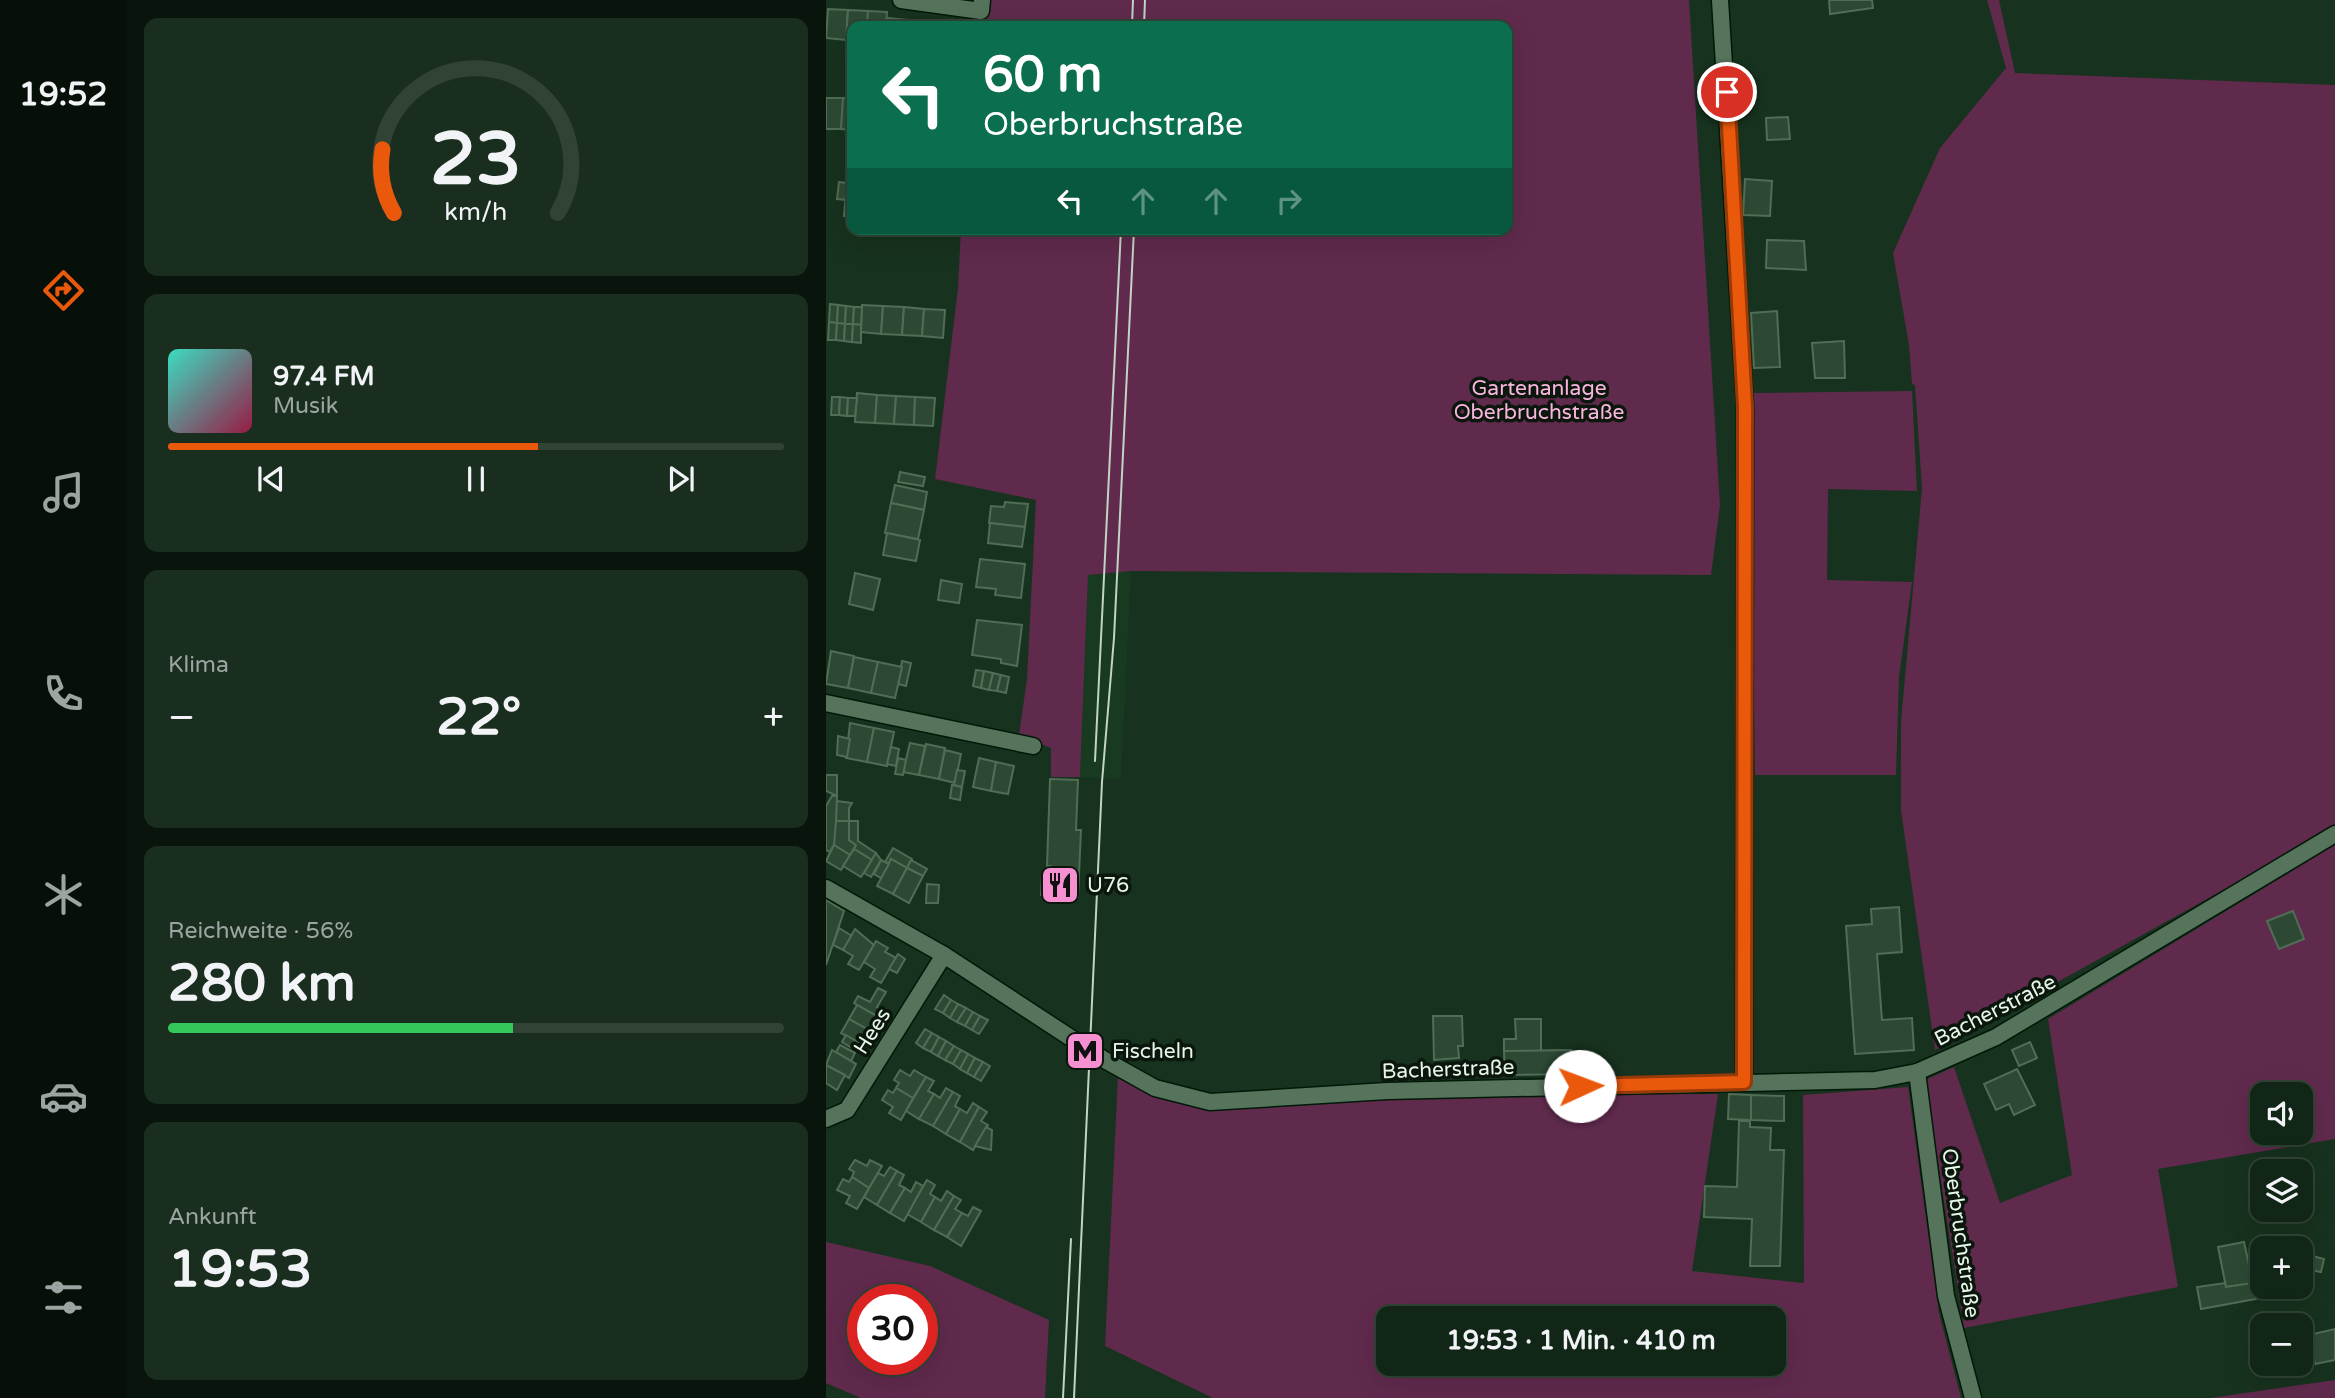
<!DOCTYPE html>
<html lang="de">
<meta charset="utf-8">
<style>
:root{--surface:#112616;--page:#1a2e1f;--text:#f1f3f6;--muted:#9ca5a1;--line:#304335;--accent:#ea580c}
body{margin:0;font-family:"Varela Round",sans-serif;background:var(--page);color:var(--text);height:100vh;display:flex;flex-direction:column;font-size:26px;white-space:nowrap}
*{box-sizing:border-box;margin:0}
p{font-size:23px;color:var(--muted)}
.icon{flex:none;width:38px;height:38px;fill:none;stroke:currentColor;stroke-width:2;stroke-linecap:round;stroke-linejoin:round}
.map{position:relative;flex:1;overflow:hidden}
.drawer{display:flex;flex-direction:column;gap:18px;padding:18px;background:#09150c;width:700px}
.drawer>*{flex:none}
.top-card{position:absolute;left:21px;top:21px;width:665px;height:214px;border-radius:14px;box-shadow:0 7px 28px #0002,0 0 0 2px var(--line);background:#0b6e4f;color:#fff;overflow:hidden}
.buttons{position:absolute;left:1424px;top:1082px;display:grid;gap:14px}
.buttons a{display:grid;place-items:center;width:63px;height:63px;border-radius:14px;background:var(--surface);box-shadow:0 7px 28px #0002,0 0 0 2px var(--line);font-size:35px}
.speed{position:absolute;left:21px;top:1284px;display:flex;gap:14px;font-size:35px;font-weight:700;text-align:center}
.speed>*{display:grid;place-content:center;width:91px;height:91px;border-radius:50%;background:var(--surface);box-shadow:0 7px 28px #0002,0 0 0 2px var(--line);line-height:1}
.speed .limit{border:10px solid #d22;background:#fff;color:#111}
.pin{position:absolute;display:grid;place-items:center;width:60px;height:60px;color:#fff;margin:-30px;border:4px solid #fff;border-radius:50%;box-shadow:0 2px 7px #0007}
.me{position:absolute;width:77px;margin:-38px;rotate:88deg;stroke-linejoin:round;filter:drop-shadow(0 0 5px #0008)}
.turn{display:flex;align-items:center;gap:24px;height:147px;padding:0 21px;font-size:32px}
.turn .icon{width:91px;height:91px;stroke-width:2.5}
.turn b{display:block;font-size:49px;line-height:60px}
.lanes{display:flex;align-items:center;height:66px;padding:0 21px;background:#0003;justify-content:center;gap:35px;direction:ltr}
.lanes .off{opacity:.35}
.big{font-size:52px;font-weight:800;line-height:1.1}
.drawer .tile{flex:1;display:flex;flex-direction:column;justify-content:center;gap:10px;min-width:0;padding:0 24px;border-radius:14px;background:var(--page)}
.drawer .dial{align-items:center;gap:0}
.dial svg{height:182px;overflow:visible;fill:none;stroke:var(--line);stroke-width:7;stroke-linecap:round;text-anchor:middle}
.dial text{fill:var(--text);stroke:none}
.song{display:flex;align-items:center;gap:21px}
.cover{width:84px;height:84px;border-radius:10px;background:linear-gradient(135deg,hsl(170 70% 55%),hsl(340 70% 35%))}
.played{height:7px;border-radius:4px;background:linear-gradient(90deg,var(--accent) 60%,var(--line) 60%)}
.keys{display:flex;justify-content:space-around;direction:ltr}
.heat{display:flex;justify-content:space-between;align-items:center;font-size:38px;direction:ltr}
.charge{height:10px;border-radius:5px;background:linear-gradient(90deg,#34c759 56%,var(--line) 0)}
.trip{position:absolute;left:550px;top:1306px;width:410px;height:70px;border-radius:14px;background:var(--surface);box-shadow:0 7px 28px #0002,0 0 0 2px var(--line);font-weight:800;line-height:70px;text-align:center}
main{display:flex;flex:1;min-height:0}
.tabs{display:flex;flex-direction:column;width:126px;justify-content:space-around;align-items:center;background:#070f09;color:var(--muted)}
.tabs .icon{width:49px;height:49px}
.tabs .current{color:var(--accent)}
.tabs b{font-size:32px;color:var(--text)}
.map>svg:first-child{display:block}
.built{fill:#183a21}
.green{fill:#602a4d;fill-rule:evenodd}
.building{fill:#2d4934;stroke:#506d56;stroke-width:2}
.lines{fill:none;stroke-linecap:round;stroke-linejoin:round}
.minor-casing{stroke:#011907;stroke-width:19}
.minor{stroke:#56735c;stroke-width:16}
.tram{stroke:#c1d4c5;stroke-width:2}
.route-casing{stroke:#983908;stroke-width:18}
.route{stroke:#ea580c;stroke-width:12}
.labels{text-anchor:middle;stroke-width:7;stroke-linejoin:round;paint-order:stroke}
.park-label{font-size:21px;fill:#fab5de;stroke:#0b160d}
.poi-label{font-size:21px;fill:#e6f7e9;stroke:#0b160d;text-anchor:start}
.street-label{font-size:21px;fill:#e6f7e9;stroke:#0b160d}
</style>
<main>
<nav class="tabs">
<b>19:52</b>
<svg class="icon current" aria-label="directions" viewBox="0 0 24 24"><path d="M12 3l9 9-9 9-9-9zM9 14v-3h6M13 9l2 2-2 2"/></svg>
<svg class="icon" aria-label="music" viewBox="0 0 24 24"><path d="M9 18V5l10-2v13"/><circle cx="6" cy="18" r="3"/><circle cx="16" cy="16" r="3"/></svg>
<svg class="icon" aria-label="phone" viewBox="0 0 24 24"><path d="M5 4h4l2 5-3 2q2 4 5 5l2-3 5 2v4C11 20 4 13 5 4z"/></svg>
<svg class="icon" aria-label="climate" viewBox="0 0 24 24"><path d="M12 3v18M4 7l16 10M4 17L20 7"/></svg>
<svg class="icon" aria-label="car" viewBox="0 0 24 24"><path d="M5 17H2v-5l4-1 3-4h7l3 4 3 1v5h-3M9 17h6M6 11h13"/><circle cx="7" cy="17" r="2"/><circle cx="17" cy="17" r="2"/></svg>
<svg class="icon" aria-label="filters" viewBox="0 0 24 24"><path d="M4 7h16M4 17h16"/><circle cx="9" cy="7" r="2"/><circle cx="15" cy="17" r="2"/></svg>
</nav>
<section class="drawer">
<div class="tile dial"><svg viewBox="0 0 100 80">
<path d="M14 69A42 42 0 1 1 86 69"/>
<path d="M14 69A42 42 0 0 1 9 41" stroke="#ea580c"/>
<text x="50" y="56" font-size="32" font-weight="700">23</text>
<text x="50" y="72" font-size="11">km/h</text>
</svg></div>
<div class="tile">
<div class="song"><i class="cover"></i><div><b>97.4 FM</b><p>Musik</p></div></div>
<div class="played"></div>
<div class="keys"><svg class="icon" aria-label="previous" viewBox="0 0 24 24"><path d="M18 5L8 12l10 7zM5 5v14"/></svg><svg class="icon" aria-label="pause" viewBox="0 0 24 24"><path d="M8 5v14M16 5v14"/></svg><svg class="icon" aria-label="next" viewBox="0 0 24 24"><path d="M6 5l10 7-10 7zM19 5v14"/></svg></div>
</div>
<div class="tile"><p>Klima</p>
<div class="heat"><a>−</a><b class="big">22°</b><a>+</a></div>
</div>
<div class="tile"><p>Reichweite · 56%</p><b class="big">280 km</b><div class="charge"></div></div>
<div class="tile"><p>Ankunft</p><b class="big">19:53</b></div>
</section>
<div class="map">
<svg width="1509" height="1398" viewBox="0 0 1509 1398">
<rect width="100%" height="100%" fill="#17321e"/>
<!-- built -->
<polygon class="built" points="305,571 295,779 254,777 262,575"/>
<!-- green -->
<g class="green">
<polygon points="146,0 863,0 894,505 885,575 305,571 262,575 254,777 225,777 225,748 193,735 201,679 210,500 109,479 132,288 135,229 681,229 681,26 145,26"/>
<polygon points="1161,0 1173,0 1189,73 1509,85 1509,828 1109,1050 1075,810 1075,722 1096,488 1089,385 1086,384 1083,345 1067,253 1114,148 1180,68"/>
<polygon points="1086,391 1091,491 1002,489 1001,580 1086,582 1073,677 1070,775 929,775 924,393"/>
<path d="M1509,845V1139L1332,1169L1352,1287L1138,1328L1099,1080L1128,1067L1174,1203L1246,1175L1222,1019ZM1437,1094H1475V1132H1437Z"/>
<path d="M292,1076L338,1099L383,1108L597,1095L892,1094L866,1271L978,1283L977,1095L1082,1087L1113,1313L1135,1398H387L279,1346ZM562,1318H947V1363H562Z"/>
<path d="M0,1242L104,1266L223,1320L219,1398H35L0,1383ZM37,1300H96V1360H37Z"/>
<polygon points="1509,1380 1509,1398 1384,1398"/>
</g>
<!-- building -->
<g class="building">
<polygon points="1003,0 1046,0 1047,8 1004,14"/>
<polygon points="2,9 22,10 20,40 0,38"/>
<polygon points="22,10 42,11 41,26 26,26 26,40 20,40"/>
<polygon points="42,11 61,12 60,26 41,26"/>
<polygon points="61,18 81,20 80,26 60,26"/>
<polygon points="0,98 17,98 15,129 0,129"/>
<polygon points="17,98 26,99 26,130 15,129"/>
<polygon points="962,117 964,139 941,140 940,118"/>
<polygon points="919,179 946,181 944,216 917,215"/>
<polygon points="13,182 21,183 20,200 11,199"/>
<polygon points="21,183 26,184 26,217 18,216"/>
<polygon points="941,240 978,241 980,270 940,268"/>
<polygon points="4,304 12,305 11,323 3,322"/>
<polygon points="12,305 20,306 19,324 11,323"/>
<polygon points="36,305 57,306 55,334 35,332"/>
<polygon points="20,306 28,307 27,324 19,324"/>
<polygon points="57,306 78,307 76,335 55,334"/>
<polygon points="28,307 36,307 35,325 27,324"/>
<polygon points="78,307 98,309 96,336 76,335"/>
<polygon points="98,309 119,310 117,338 96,336"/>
<polygon points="951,311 954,367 928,368 925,313"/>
<polygon points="3,322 11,323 10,340 2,340"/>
<polygon points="11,323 19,324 18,341 10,340"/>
<polygon points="19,324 27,324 26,342 18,341"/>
<polygon points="27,324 35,325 35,343 26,342"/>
<polygon points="1018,341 1019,378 989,378 986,343"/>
<polygon points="31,393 51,395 49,423 29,422"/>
<polygon points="51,395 70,396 68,424 49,423"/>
<polygon points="70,396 89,397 88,425 68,424"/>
<polygon points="6,397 14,397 13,415 5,415"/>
<polygon points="14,397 22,398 21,416 13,415"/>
<polygon points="89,397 109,398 107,426 88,425"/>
<polygon points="22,398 31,398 29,416 21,416"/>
<polygon points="74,472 99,477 97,486 72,482"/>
<polygon points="69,485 101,492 98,510 65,503"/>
<polygon points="179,502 202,504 199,527 163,523 165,506 178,507"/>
<polygon points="65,503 98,510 92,539 59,533"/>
<polygon points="164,523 199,527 196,547 162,543"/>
<polygon points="61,533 94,540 90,561 57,555"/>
<polygon points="154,559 199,564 195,598 169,595 170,589 150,587"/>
<polygon points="29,573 54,579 47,610 23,604"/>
<polygon points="115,580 136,584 133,603 112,600"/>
<polygon points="151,620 196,625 191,666 175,663 175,659 146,655"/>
<polygon points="5,651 28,656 22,688 0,684"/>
<polygon points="28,657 52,662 45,693 22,688"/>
<polygon points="76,661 85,663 80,686 72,684"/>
<polygon points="52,662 76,667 69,698 45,693"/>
<polygon points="150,670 158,671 155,688 147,686"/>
<polygon points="158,671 167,673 163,690 155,688"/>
<polygon points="167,673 175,675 171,691 163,690"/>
<polygon points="175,675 183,677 180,693 171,691"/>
<polygon points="24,723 48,728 41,762 20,758"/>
<polygon points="48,728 68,732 61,766 41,762"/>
<polygon points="12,736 24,739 21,757 11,755"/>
<polygon points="84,743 99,746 93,775 77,772"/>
<polygon points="100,744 119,748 113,779 93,775"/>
<polygon points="65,747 73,749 70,766 61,764"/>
<polygon points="119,750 135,754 129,783 113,779"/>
<polygon points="72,758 80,760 77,775 69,774"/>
<polygon points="153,758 170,762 165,791 147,787"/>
<polygon points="170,762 188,766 182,794 165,791"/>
<polygon points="131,770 139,771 136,787 128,785"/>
<polygon points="0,775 11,775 11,796 0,791"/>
<polygon points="224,779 252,780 250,830 255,830 252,897 215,895 216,876 224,876 225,866 221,866"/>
<polygon points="126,785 136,787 134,800 124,798"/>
<polygon points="6,796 11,796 10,841 4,852 0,850 0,806"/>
<polygon points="11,801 26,803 23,808 23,821 10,821"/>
<polygon points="10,821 23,821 23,840 30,845 24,855 8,845"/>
<polygon points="23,821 32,821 32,841 50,853 46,860 28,849 30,845 23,840"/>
<polygon points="8,845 24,855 15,870 0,861"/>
<polygon points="67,848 86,859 81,868 65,859 63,864 59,862"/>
<polygon points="28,849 46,860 35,877 17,866"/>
<polygon points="50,853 55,860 45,877 38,873"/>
<polygon points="65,859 81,868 67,894 51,886"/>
<polygon points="55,860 63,864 55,878 48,874"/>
<polygon points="85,860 101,869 97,876 81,868"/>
<polygon points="81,868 97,876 83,903 67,894"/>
<polygon points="101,884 113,885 112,903 100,903"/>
<polygon points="0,900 18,911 0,965"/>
<polygon points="1073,907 1076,952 1051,954 1056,1020 1086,1018 1088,1050 1029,1054 1020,926 1046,924 1045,909"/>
<polygon points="1467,911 1478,939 1453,949 1441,921"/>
<polygon points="13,928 26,936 17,950 7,945"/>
<polygon points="29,929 48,945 33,970 22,964 27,956 17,950"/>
<polygon points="50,941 62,948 59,952 70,958 55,983 44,977 49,969 38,962"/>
<polygon points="72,954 79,959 71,973 63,969"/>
<polygon points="52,988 60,992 51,1007 55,1009 51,1016 28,1003 32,996 44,1002"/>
<polygon points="118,995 125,1000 117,1013 109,1009"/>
<polygon points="125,1000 132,1004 124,1018 117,1013"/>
<polygon points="132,1004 140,1008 131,1022 124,1018"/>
<polygon points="31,1005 56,1019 48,1033 23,1019"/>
<polygon points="140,1008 147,1012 139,1026 131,1022"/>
<polygon points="147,1012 154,1016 146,1030 139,1026"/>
<polygon points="154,1016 162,1020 153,1034 146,1030"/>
<polygon points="607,1016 636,1016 637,1046 632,1046 633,1058 608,1060"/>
<polygon points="23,1019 48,1033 40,1047 15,1033"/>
<polygon points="689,1019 715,1019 715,1051 678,1051 678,1039 690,1039"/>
<polygon points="99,1029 106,1033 97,1048 90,1043"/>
<polygon points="106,1033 113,1037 105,1052 97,1048"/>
<polygon points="20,1035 35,1044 31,1051 16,1042"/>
<polygon points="113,1037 120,1041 112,1056 105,1052"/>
<polygon points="120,1041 128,1046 119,1060 112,1056"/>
<polygon points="1204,1042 1211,1058 1193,1066 1186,1050"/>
<polygon points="14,1045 29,1053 25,1061 10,1052"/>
<polygon points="128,1046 135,1050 127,1064 119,1060"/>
<polygon points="6,1050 30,1064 23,1078 0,1065"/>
<polygon points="135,1050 142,1054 134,1069 127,1064"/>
<polygon points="745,1050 746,1074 679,1075 678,1051"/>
<polygon points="142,1054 149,1058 141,1073 134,1069"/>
<polygon points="149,1058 157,1062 148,1077 141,1073"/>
<polygon points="157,1062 164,1066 155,1081 148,1077"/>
<polygon points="0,1065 19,1075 11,1090 0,1083"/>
<polygon points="1191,1069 1209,1105 1188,1115 1183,1104 1170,1110 1158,1084"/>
<polygon points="74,1070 84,1076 88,1070 100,1077 87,1098 70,1088 73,1083 68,1080"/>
<polygon points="100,1077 108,1081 102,1091 108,1094 93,1119 80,1111"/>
<polygon points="70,1088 87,1098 75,1120 63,1113 67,1107 56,1100 62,1090 67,1093"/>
<polygon points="120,1088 127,1092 107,1126 93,1119 108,1094 114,1098"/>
<polygon points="127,1092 134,1096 129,1106 134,1109 120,1134 107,1126"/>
<polygon points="903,1094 925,1095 925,1120 902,1119"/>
<polygon points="925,1095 958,1096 958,1121 925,1120"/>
<polygon points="147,1103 153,1107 134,1142 120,1134 134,1109 141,1113"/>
<polygon points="153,1107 161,1112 155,1121 162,1125 147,1150 134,1142"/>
<polygon points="913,1121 924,1121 924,1127 945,1128 944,1150 958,1150 954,1266 924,1266 926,1219 878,1217 879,1186 911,1187"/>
<polygon points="160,1127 166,1130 165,1150 149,1146"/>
<polygon points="29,1160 41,1166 44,1160 56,1166 43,1188 26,1177 28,1172 23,1169"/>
<polygon points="64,1167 71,1171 51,1205 38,1197 52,1173 58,1176"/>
<polygon points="71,1171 78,1175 73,1185 79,1188 64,1213 51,1205"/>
<polygon points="26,1177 43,1188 31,1209 20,1203 24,1196 11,1190 17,1179 23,1182"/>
<polygon points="101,1180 109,1185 104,1194 109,1197 95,1222 81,1214"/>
<polygon points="90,1182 97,1186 78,1221 64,1213 79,1188 85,1192"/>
<polygon points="121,1191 128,1196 108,1230 95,1222 109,1197 115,1201"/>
<polygon points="128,1196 135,1200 129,1209 136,1213 121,1237 108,1230"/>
<polygon points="147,1207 155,1211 135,1246 121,1237 136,1213 142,1216"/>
<polygon points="1418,1242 1427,1283 1400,1287 1392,1247"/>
<polygon points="1475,1253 1498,1259 1495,1272 1475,1268"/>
<polygon points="1399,1283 1400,1287 1427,1283 1430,1299 1375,1309 1371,1287"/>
<polygon points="1509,1329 1509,1360 1489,1364 1483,1335"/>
</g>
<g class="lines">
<defs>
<g id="minor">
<polyline points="75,0 155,11 156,0"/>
<polyline points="894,0 919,406 918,1082"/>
<polyline points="0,703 207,746"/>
<polyline points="0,888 118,955 277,1059 329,1088 384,1102 561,1091 1049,1080 1091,1072 1170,1037 1509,834"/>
<polyline points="1091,1072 1120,1296 1147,1398"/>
<polyline points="0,1119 21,1110 118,955"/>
</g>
</defs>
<!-- minor casing -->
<use href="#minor" class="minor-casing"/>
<!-- minor -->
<use href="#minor" class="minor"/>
<!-- tram -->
<g class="tram">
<polyline points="306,26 307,0"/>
<polyline points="318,26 319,0"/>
<polyline points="269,761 295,229"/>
<polyline points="237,1398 245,1239"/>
<polyline points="248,1398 276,782 288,638 308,229"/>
</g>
</g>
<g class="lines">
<defs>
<polyline id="route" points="754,1086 918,1082 919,407 901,92"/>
</defs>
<!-- route casing -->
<use href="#route" class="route-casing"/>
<!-- route -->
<use href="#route" class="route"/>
</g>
<!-- icons -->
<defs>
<symbol id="restaurant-square" viewBox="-11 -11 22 22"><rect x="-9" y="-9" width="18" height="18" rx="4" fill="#f690d0" stroke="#0b160d"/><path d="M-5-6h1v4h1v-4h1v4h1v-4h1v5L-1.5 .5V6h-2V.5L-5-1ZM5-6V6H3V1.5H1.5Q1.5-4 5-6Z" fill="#111"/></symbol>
<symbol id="metro-square" viewBox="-11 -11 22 22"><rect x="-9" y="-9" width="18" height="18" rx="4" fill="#f690d0" stroke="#0b160d"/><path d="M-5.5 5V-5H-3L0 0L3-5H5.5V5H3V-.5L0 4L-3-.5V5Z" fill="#111"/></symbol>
</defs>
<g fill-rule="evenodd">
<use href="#restaurant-square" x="212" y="863" width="44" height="44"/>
<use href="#metro-square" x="237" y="1029" width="44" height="44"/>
</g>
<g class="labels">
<!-- park labels -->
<g class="park-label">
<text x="713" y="395">Gartenanlage<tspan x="713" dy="24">Oberbruchstraße</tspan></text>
</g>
<!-- poi labels -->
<g class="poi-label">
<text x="261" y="892">U76</text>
<text x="286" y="1058">Fischeln</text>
</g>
<!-- street labels -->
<g class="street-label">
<text transform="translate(1169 1010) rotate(-27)" y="7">Bacherstraße</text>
<text transform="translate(46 1031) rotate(-58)" y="7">Hees</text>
<text transform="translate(622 1069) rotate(-2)" y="7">Bacherstraße</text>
<text transform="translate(1135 1233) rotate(82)" y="7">Oberbruchstraße</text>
</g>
</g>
</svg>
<div class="buttons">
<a><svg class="icon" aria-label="sound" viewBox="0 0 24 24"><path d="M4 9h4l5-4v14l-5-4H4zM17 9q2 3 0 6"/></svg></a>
<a><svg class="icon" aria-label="layers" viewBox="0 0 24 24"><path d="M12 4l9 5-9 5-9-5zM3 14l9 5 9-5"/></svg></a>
<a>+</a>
<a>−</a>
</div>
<div class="speed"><div class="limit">30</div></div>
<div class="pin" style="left:901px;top:92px;background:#d93025"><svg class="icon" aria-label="arrive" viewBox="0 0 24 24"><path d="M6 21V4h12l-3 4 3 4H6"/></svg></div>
<svg class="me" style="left:754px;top:1086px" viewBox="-20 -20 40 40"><circle r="19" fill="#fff"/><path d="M0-13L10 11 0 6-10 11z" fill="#ea580c"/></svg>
<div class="trip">19:53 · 1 Min. · 410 m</div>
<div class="top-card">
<div class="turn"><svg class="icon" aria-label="left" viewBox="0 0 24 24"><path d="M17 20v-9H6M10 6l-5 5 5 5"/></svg><div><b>60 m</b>Oberbruchstraße</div></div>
<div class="lanes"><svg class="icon" aria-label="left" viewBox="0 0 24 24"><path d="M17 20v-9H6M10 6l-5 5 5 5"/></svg><svg class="icon off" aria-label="ahead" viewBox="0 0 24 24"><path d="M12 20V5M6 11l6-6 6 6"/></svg><svg class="icon off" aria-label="ahead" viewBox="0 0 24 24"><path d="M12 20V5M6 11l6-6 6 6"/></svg><svg class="icon off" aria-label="right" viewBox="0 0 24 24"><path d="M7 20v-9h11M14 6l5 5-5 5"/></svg></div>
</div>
</div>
</main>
